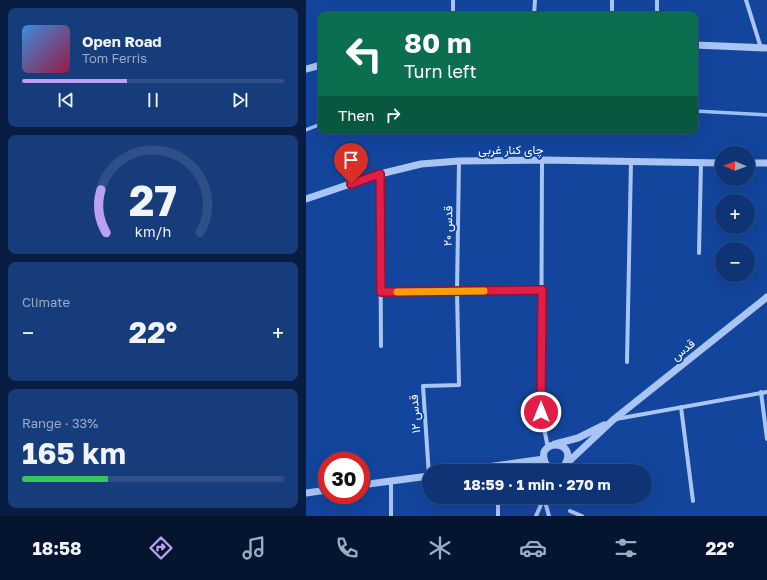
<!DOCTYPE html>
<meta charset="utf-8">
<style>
:root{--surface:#0e3476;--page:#173c7b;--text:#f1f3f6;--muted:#9baac5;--line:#2e4f88;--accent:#bca0f2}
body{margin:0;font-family:"Golos Text",Vazirmatn,sans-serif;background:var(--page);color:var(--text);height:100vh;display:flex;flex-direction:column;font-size:15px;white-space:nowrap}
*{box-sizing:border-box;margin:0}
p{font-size:13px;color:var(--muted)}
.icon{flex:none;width:22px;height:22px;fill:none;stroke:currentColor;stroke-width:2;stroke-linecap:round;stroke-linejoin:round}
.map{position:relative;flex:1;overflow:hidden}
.details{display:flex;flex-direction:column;gap:8px;padding:8px;background:#081d41;width:306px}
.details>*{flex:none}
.banner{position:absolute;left:12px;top:12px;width:380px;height:122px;border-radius:8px;box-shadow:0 4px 16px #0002,0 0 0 1px var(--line);background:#0b6e4f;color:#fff;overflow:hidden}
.needle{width:26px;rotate:271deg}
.tools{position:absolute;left:409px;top:146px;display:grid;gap:8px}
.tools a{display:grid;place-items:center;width:40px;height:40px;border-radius:50%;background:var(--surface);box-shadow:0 4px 16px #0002,0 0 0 1px var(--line);font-size:20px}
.speed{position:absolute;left:12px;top:452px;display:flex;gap:8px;font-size:20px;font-weight:700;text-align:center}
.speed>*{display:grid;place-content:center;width:52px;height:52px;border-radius:50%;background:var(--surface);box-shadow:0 4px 16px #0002,0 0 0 1px var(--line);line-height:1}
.speed .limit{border:6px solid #d22;background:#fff;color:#111}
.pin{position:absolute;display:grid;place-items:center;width:34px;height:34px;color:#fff;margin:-41px -17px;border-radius:50% 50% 50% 0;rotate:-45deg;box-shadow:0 0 4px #0007}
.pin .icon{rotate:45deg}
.me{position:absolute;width:44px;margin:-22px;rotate:0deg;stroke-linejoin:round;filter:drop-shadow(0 0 3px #0008)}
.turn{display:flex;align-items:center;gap:14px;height:84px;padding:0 20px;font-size:18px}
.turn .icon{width:52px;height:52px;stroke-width:2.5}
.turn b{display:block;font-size:28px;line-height:34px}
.then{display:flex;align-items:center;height:38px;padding:0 20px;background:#0003;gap:8px;font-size:15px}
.big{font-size:30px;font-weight:700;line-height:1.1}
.details .widget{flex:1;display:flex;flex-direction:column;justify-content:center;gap:6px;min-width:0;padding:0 14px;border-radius:8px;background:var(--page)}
.details .dial{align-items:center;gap:0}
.dial svg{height:104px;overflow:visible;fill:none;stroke:var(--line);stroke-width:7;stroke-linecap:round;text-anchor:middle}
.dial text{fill:var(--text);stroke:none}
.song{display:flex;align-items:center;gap:12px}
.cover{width:48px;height:48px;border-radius:6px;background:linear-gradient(135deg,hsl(210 70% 55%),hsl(340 70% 35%))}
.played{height:4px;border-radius:2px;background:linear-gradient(90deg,var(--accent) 40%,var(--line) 40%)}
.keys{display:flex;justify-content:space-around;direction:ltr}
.heat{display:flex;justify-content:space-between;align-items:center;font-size:22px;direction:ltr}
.charge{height:6px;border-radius:3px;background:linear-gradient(90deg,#34c759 33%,var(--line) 0)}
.trip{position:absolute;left:116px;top:464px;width:230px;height:40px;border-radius:20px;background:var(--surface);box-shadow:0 4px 16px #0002,0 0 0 1px var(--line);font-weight:700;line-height:40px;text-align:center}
.tabs{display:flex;height:64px;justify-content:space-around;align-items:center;background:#06152f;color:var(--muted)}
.tabs .icon{width:28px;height:28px}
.tabs .on{color:var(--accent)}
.tabs b{font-size:18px;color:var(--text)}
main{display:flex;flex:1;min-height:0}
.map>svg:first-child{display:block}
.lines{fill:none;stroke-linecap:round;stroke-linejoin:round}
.stream{stroke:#9bbff7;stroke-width:3.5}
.minor{stroke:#a9c5f4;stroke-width:4}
.tertiary{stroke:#a9c5f4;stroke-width:7}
.route-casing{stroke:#92132f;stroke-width:10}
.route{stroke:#e11d48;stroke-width:7}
.slow{stroke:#f59e0b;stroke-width:7}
.labels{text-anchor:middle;stroke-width:4;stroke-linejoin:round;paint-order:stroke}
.street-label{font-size:12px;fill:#fff;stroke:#13459d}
</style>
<main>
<section class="details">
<div class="widget">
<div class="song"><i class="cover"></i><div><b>Open Road</b><p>Tom Ferris</p></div></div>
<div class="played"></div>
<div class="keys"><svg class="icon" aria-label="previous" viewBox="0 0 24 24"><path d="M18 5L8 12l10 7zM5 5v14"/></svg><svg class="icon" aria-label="pause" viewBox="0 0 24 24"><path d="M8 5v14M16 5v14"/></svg><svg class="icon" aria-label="next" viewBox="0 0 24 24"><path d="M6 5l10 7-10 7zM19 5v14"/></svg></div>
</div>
<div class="widget dial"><svg viewBox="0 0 100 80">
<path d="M14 69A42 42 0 1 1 86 69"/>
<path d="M14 69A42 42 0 0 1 10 36" stroke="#bca0f2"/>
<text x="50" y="56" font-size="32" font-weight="700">27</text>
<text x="50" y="72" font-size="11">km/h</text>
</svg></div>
<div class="widget"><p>Climate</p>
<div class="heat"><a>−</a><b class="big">22°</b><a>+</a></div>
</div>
<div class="widget"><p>Range · 33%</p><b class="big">165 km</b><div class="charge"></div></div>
</section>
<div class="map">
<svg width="461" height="516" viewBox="0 0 461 516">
<rect width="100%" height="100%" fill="#13459d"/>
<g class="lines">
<!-- stream -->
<g class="stream">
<polyline points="389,111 461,115"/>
<polyline points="0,130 15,124"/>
</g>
<!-- minor -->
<g class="minor">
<polyline points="440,0 455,48"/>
<polyline points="147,15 147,0"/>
<polyline points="228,15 229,0"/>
<polyline points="306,15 306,0"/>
<polyline points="351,15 351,0"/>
<polyline points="236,160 235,413 242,448"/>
<polyline points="74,174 75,346"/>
<polyline points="393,253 395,162"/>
<polyline points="75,292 236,290"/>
<polyline points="321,362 325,161"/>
<polyline points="455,392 461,439"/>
<polyline points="375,407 387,501"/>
<polyline points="310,419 461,392"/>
<polyline points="123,476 117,386 153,385 151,291 153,161"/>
<polyline points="85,481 85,516"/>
<polyline points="192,497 192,516"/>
<polyline points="264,511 276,516"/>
<polyline points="230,516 238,498 243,516"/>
</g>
<!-- tertiary -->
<g class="tertiary">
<polyline points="389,45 461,48"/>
<polyline points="0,69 15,65"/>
<polyline points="442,163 461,163"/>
<polyline points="0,199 74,174 115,164 153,161 236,160 416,163"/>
<polyline points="249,444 272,438 298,425"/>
<path d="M258,466C274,441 233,438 238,459C240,470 251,470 258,466L307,420L461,297"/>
<polyline points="153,471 238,459"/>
<polyline points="55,485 123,476"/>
<polyline points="0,493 21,490"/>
</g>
</g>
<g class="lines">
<defs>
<polyline id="route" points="45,184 74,174 75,292 236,290 235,412"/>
</defs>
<!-- route casing -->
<use href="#route" class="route-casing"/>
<!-- route -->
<use href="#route" class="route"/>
<!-- slow -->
<polyline class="slow" points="91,292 178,291"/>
</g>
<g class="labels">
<!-- street labels -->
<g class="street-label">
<text x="205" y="154">چای کنار غربی</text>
<text transform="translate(142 226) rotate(-89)" y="4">قدس ۲۰</text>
<text transform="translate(377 350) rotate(-39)" y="4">قدس</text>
<text transform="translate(109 414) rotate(-94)" y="4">قدس ۱۲</text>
</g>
</g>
</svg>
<div class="tools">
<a><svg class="needle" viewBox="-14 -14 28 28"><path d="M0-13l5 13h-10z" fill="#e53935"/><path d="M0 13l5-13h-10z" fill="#9baac5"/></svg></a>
<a>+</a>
<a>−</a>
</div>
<div class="speed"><div class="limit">30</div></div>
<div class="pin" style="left:45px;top:184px;background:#d93025"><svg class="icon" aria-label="arrive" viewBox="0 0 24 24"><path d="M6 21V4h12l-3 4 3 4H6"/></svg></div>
<svg class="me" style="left:235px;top:412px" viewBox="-20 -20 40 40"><circle r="17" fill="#e11d48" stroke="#fff" stroke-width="3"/><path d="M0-11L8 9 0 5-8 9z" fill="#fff"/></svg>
<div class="trip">18:59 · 1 min · 270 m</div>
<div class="banner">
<div class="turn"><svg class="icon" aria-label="left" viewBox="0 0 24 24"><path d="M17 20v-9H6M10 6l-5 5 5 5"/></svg><div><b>80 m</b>Turn left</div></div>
<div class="then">Then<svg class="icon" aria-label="right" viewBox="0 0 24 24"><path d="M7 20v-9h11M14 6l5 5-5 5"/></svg></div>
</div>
</div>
</main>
<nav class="tabs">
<b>18:58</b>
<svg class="icon on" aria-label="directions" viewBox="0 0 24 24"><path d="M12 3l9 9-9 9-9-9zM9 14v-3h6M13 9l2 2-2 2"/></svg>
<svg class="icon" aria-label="music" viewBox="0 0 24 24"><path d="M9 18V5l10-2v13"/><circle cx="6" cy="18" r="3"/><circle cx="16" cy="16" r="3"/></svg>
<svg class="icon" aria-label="phone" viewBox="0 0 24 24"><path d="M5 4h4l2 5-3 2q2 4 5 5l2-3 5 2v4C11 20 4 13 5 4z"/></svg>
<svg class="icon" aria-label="climate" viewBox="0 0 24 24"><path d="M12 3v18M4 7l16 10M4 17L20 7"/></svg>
<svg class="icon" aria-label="car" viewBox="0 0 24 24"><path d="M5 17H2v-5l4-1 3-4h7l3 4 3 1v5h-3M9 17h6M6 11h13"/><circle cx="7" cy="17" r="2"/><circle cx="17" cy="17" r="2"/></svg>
<svg class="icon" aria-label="filters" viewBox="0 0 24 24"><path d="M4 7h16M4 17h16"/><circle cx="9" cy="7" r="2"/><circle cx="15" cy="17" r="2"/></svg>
<b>22°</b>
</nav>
